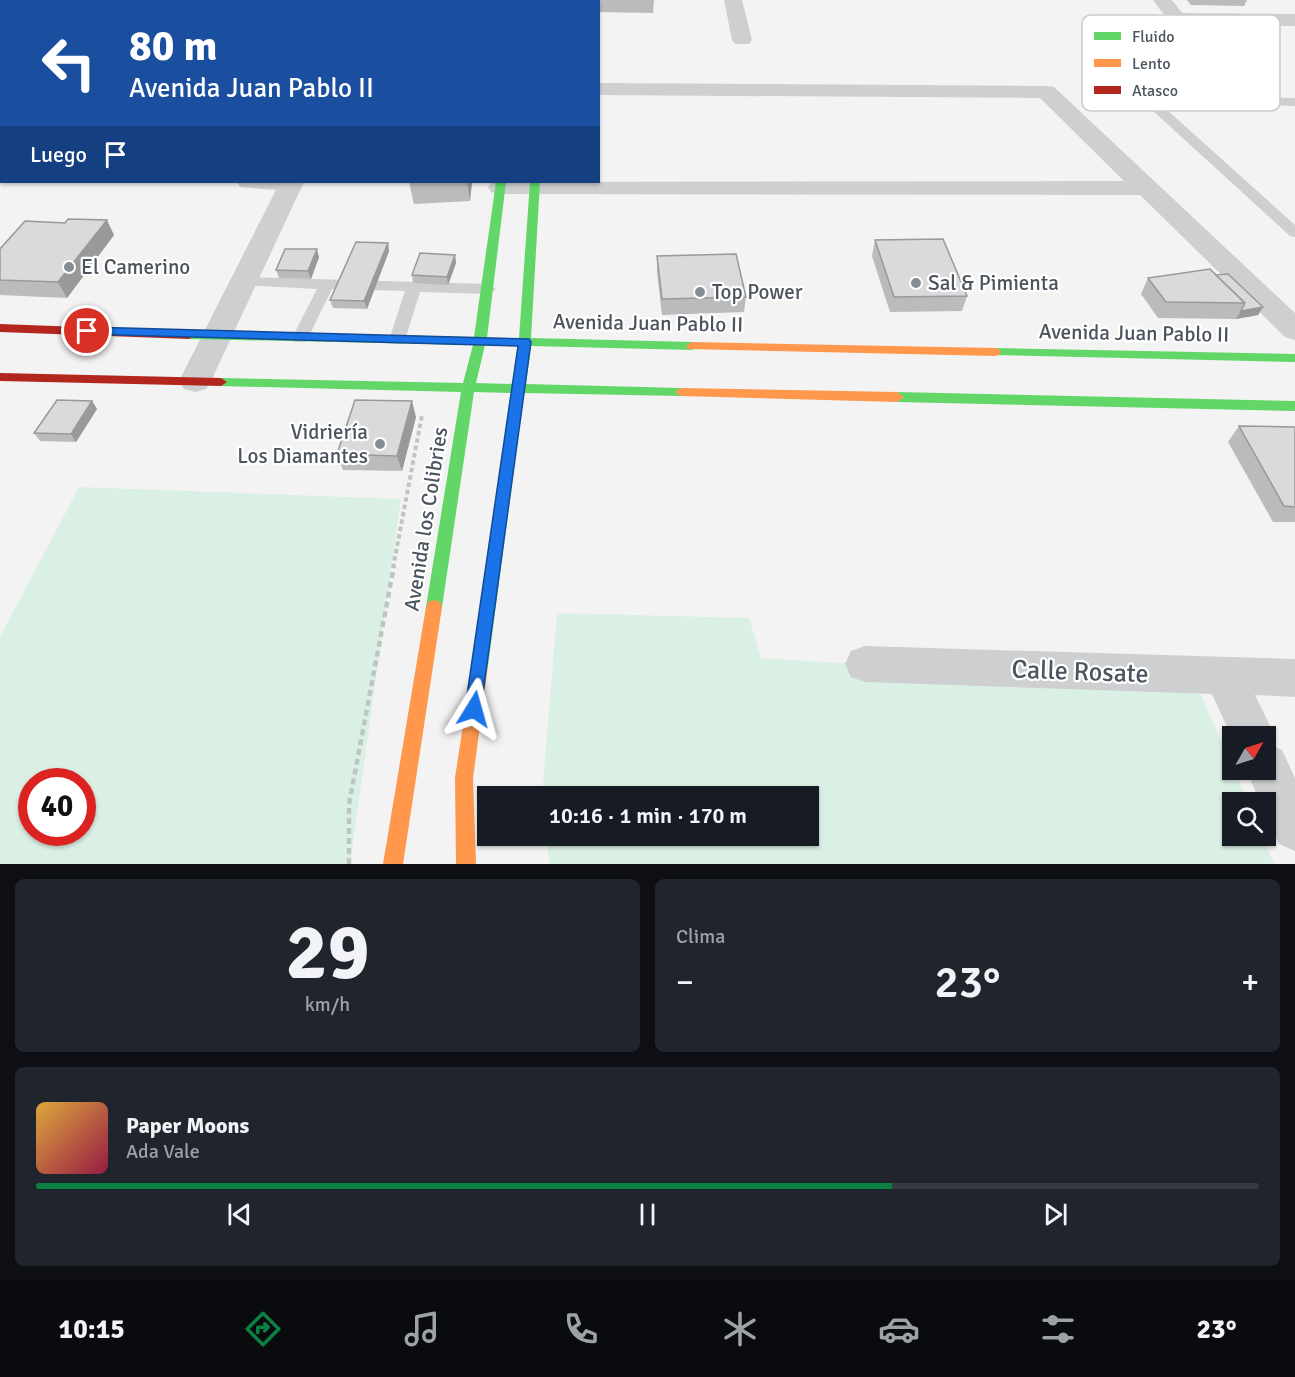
<!DOCTYPE html>
<html lang="es">
<meta charset="utf-8">
<style>
:root{--surface:#171b24;--page:#20242c;--text:#f1f3f6;--muted:#9ea1a6;--line:#363941;--accent:#0b8043}
body{margin:0;font-family:Signika,sans-serif;background:var(--page);color:var(--text);height:100vh;display:flex;flex-direction:column;font-size:22px;white-space:nowrap}
*{box-sizing:border-box;margin:0}
p{font-size:20px;color:var(--muted)}
.icon{flex:none;width:33px;height:33px;fill:none;stroke:currentColor;stroke-width:2;stroke-linecap:round;stroke-linejoin:round}
.map{position:relative;height:864px;overflow:hidden}
.side{display:flex;flex-direction:column;gap:15px;padding:15px;background:#0d0f14;flex:1}
.side>*{flex:none}
.hud{position:absolute;left:0px;top:0px;width:600px;height:183px;box-shadow:0 2px 4px #0004;background:#1a4fa0;color:#fff;overflow:hidden}
.needle{width:39px;rotate:51deg}
.buttons{position:absolute;left:1222px;top:726px;display:grid;gap:12px}
.buttons a{display:grid;place-items:center;width:54px;height:54px;border-radius:0px;background:var(--surface);box-shadow:0 2px 4px #0004;font-size:30px}
.speed{position:absolute;left:18px;top:768px;display:flex;gap:12px;font-size:30px;font-weight:700;text-align:center}
.speed>*{display:grid;place-content:center;width:78px;height:78px;border-radius:50%;background:var(--surface);box-shadow:0 2px 4px #0004;line-height:1}
.speed .limit{border:9px solid #d22;background:#fff;color:#111}
.pin{position:absolute;display:grid;place-items:center;width:51px;height:51px;color:#fff;margin:-26px;border:3px solid #fff;border-radius:50%;box-shadow:0 2px 6px #0007}
.me{position:absolute;width:66px;margin:-33px;rotate:8deg;stroke-linejoin:round;filter:drop-shadow(0 0 4px #0008)}
.turn{display:flex;align-items:center;gap:21px;height:126px;padding:0 30px;font-size:27px}
.turn .icon{width:78px;height:78px;stroke-width:2.5}
.turn b{display:block;font-size:42px;line-height:51px}
.then{display:flex;align-items:center;height:57px;padding:0 30px;background:#0003;gap:12px;font-size:22px}
.big{font-size:45px;font-weight:600;line-height:1.1}
.side .tile{flex:1;display:flex;flex-direction:column;justify-content:center;gap:9px;min-width:0;padding:0 21px;border-radius:9px;background:var(--page)}
.side .dial{align-items:center;gap:0}
.dial b{font-size:78px;line-height:1}
.song{display:flex;align-items:center;gap:18px}
.cover{width:72px;height:72px;border-radius:9px;background:linear-gradient(135deg,hsl(40 70% 55%),hsl(340 70% 35%))}
.played{height:6px;border-radius:3px;background:linear-gradient(90deg,var(--accent) 70%,var(--line) 70%)}
.keys{display:flex;justify-content:space-around;direction:ltr}
.heat{display:flex;justify-content:space-between;align-items:center;font-size:33px;direction:ltr}
.side .tiles{flex:1;display:grid;gap:15px;grid-template-columns:1fr 1fr}
.tile:last-child{grid-column:span 2}
.trip{position:absolute;left:477px;top:786px;width:342px;height:60px;border-radius:0px;background:var(--surface);box-shadow:0 2px 4px #0004;font-weight:600;line-height:60px;text-align:center}
.dock{display:flex;height:96px;justify-content:space-around;align-items:center;background:#090b0e;color:var(--muted)}
.dock .icon{width:42px;height:42px}
.dock .active{color:var(--accent)}
.dock b{font-size:27px;color:var(--text)}
.map>svg:first-child{display:block}
.green{fill:#dbf0e4;fill-rule:evenodd}
.lines{fill:none;stroke-linecap:round;stroke-linejoin:round}
.path-far1{stroke:#bdc6c3;stroke-width:4;stroke-dasharray:4.5 3;stroke-linecap:butt}
.path{stroke:#bdc6c3;stroke-width:4.5;stroke-dasharray:6 4;stroke-linecap:butt}
.lane{fill:#cecfd1;fill-rule:evenodd}
.street{fill:#cecfd1;fill-rule:evenodd}
.fast{fill:#63d668;fill-rule:evenodd}
.slow{fill:#ff974d;fill-rule:evenodd}
.jam{fill:#b3261e;fill-rule:evenodd}
.wall{fill:#bbbbbd}
.shaded-wall{fill:#99999a}
.building{fill:#dadadc;stroke:#99999a;stroke-width:1.5}
.route{fill:#1a73e8;stroke:#114b97;stroke-width:1.5}
.poi-dot{fill:#868c93;stroke:#fff;stroke-width:2}
.labels{text-anchor:middle;stroke-width:4.5;stroke-linejoin:round;paint-order:stroke}
.poi-label{font-size:21px;fill:#4b545f;stroke:#fff;text-anchor:start}
.street-label{font-size:21px;fill:#4b545f;stroke:#fff}
.near-street-label{font-size:26px;fill:#4b545f;stroke:#fff}
.key{fill:#fff;stroke:#c9cccf;stroke-width:1.5}
.key-label{font-size:16px;fill:#4b545f}
</style>
<div class="map">
<svg width="1295" height="864" viewBox="0 0 1295 864">
<rect width="100%" height="100%" fill="#f4f3f3"/>
<!-- green -->
<g class="green">
<path d="M79,487L401,499L350,864H0V637ZM32,782H82V832H32Z"/>
<polygon points="557,613 749,618 761,658 1197,686 1248,802 1233,802 1233,836 1262,836 1274,864 550,864 545,836 808,836 808,796 542,796"/>
</g>
<g class="lines">
<!-- path-far1 -->
<polyline class="path-far1" points="393,568 422,415"/>
<!-- path -->
<polyline class="path" points="349,864 349,804 394,566"/>
<!-- lane -->
<g class="lane">
<polygon points="1217,62 1221,63 1251,97 1295,98 1295,106 1156,100 1295,225 1295,237 1290,236 1141,100 1090,98 1084,94 1090,90 1237,96 1211,65"/>
<polygon points="245,277 488,284 496,289 488,294 420,292 405,340 403,344 391,344 389,340 405,291 332,289 308,338 306,342 294,342 292,338 317,289 240,285 237,282"/>
</g>
<!-- street -->
<g class="street">
<polygon points="173,0 192,0 172,2"/>
<polygon points="364,0 382,0 363,2"/>
<polygon points="724,0 742,0 752,40 749,44 735,44 732,40"/>
<polygon points="1153,0 1172,0 1182,13 1295,14 1295,26 1177,25 1170,23"/>
<rect x="0" y="75" width="2" height="12"/>
<polygon points="598,83 1046,86 1054,87 1295,313 1295,340 1285,337 1140,195 500,194 491,192 488,187 492,182 1124,181 1040,98 598,95"/>
<rect x="0" y="167" width="2" height="14"/>
<polygon points="237,182 304,182 211,381 206,389 195,392 184,389 179,381 276,190 240,187"/>
<polygon points="865,646 1295,659 1295,697 1255,695 1275,736 1270,745 1282,750 1295,778 1295,851 1279,844 1266,816 1266,802 1260,802 1246,770 1266,770 1266,736 1233,736 1233,740 1212,694 865,682 851,677 845,664 851,651"/>
</g>
<!-- fast -->
<g class="fast">
<rect x="526" y="0" width="8" height="2"/>
<path d="M496,182H506L487,338H519L530,182H540L531,338L692,342L698,346L692,350L531,346L526,384L681,388L687,392L681,396L524,393L488,666L486,671L480,673L474,671L472,666L511,393L474,392L442,607L440,612L434,614L428,612L426,607L461,392L221,386L215,382L221,378L463,383L473,345L189,339L183,335L189,331L474,337ZM485,345L518,346L513,384L476,383Z"/>
<polygon points="996,348 1295,354 1295,362 992,355 990,352"/>
<polygon points="897,392 1295,401 1295,411 897,402 890,397"/>
</g>
<!-- slow -->
<g class="slow">
<polygon points="692,342 996,348 1002,352 996,356 688,349 686,346"/>
<polygon points="681,388 897,392 904,397 897,402 681,396 675,392"/>
<polygon points="434,600 440,602 442,607 403,864 383,864 426,607 428,602"/>
<polygon points="480,659 486,661 488,666 473,778 476,864 456,864 455,778 472,666 474,661"/>
</g>
<!-- jam -->
<g class="jam">
<polygon points="553,0 561,0 552,2"/>
<polygon points="0,324 189,331 195,335 189,339 0,332"/>
<polygon points="0,373 221,378 227,382 221,386 0,381"/>
</g>
</g>
<!-- wall -->
<g class="wall">
<polygon points="580,0 654,0 653,13 598,12 598,2 580,2"/>
<polygon points="1187,0 1247,0 1244,6 1191,5"/>
<polygon points="409,182 472,182 470,201 414,204"/>
<polygon points="114,235 67,298 0,295 0,249"/>
<polygon points="875,240 967,296 962,311 890,312 872,256"/>
<polygon points="388,243 389,251 367,309 333,308 330,300"/>
<polygon points="455,255 456,263 448,285 413,283 412,275"/>
<polygon points="657,256 746,297 744,312 662,315 657,272"/>
<polygon points="319,257 311,279 279,278 276,270"/>
<polygon points="1216,275 1263,307 1258,315 1236,319 1158,318 1141,294 1148,278"/>
<polygon points="92,401 97,409 76,442 40,441 34,433"/>
<polygon points="416,417 402,471 343,470 337,454"/>
<polygon points="1239,426 1295,427 1295,522 1273,522 1228,442"/>
</g>
<!-- shaded-wall -->
<g class="shaded-wall">
<polygon points="467,182 472,182 470,201"/>
<polygon points="107,220 114,235 67,298 58,282"/>
<polygon points="388,243 389,251 367,309 364,301"/>
<polygon points="317,249 319,257 311,279 308,271"/>
<polygon points="455,255 456,263 448,285 447,277"/>
<polygon points="1263,307 1258,315 1236,319 1241,311"/>
<polygon points="92,401 97,409 76,442 71,434"/>
<polygon points="412,401 416,417 402,471 397,456"/>
</g>
<!-- building -->
<g class="building">
<polygon points="68,219 107,220 58,282 0,280 0,249 25,221 65,223"/>
<polygon points="943,239 967,296 894,297 875,240"/>
<polygon points="356,242 388,243 364,301 330,300"/>
<polygon points="285,249 317,249 308,271 276,270"/>
<polygon points="420,253 455,255 447,277 412,275"/>
<polygon points="736,254 746,297 662,299 657,256"/>
<polygon points="1210,269 1245,303 1166,302 1148,278"/>
<polygon points="1228,274 1263,307 1241,311 1245,303 1216,275"/>
<polygon points="57,400 92,401 71,434 34,433"/>
<polygon points="355,400 412,401 397,456 337,454"/>
<polygon points="1239,426 1295,427 1295,507 1284,506"/>
</g>
<!-- route -->
<polygon class="route" points="87,327 529,339 531,342 480,715 474,717 468,715 465,709 518,346 83,334 81,331"/>
<!-- markers -->
<g class="poi-dot">
<circle cx="69" cy="267" r="6"/>
<circle cx="916" cy="283" r="6"/>
<circle cx="700" cy="292" r="6"/>
<circle cx="380" cy="444" r="6"/>
</g>
<g class="labels">
<!-- poi labels -->
<g class="poi-label">
<text x="81" y="274">El Camerino</text>
<text x="928" y="290">Sal &amp; Pimienta</text>
<text x="712" y="299">Top Power</text>
<text x="368" y="439" text-anchor="end">Vidriería<tspan x="368" dy="24">Los Diamantes</tspan></text>
</g>
<!-- street labels -->
<g class="street-label">
<text transform="translate(648 323) rotate(1)" y="7">Avenida Juan Pablo II</text>
<text transform="translate(1134 333) rotate(1)" y="7">Avenida Juan Pablo II</text>
<text transform="translate(426 519) rotate(-81)" y="7">Avenida los Colibries</text>
</g>
<!-- near-street labels -->
<g class="near-street-label">
<text transform="translate(1080 671) rotate(2)" y="9">Calle Rosate</text>
</g>
</g>
<!-- legend -->
<rect x="1082" y="15" width="198" height="96" rx="9" class="key"/>
<rect x="1094" y="32" width="27" height="8" fill="#63d668"/>
<rect x="1094" y="59" width="27" height="8" fill="#ff974d"/>
<rect x="1094" y="86" width="27" height="8" fill="#b3261e"/>
<g class="key-label">
<text x="1132" y="42">Fluido</text>
<text x="1132" y="69">Lento</text>
<text x="1132" y="96">Atasco</text>
</g>
</svg>
<div class="buttons">
<a><svg class="needle" viewBox="-14 -14 28 28"><path d="M0-13l5 13h-10z" fill="#e53935"/><path d="M0 13l5-13h-10z" fill="#9ea1a6"/></svg></a>
<a><svg class="icon" aria-label="search" viewBox="0 0 24 24"><circle cx="10" cy="10" r="6"/><path d="M15 15l6 6"/></svg></a>
</div>
<div class="speed"><div class="limit">40</div></div>
<div class="pin" style="left:87px;top:331px;background:#d93025"><svg class="icon" aria-label="arrive" viewBox="0 0 24 24"><path d="M6 21V4h12l-3 4 3 4H6"/></svg></div>
<svg class="me" style="left:474px;top:709px" viewBox="-20 -20 40 40"><path d="M0-17L14 15 0 8-14 15z" fill="#1a73e8" stroke="#fff" stroke-width="4"/></svg>
<div class="trip">10:16 · 1 min · 170 m</div>
<div class="hud">
<div class="turn"><svg class="icon" aria-label="left" viewBox="0 0 24 24"><path d="M17 20v-9H6M10 6l-5 5 5 5"/></svg><div><b>80 m</b>Avenida Juan Pablo II</div></div>
<div class="then">Luego<svg class="icon" aria-label="arrive" viewBox="0 0 24 24"><path d="M6 21V4h12l-3 4 3 4H6"/></svg></div>
</div>
</div>
<section class="side">
<div class="tiles">
<div class="tile dial"><b>29</b><p>km/h</p></div>
<div class="tile"><p>Clima</p>
<div class="heat"><a>−</a><b class="big">23°</b><a>+</a></div>
</div>
<div class="tile">
<div class="song"><i class="cover"></i><div><b>Paper Moons</b><p>Ada Vale</p></div></div>
<div class="played"></div>
<div class="keys"><svg class="icon" aria-label="previous" viewBox="0 0 24 24"><path d="M18 5L8 12l10 7zM5 5v14"/></svg><svg class="icon" aria-label="pause" viewBox="0 0 24 24"><path d="M8 5v14M16 5v14"/></svg><svg class="icon" aria-label="next" viewBox="0 0 24 24"><path d="M6 5l10 7-10 7zM19 5v14"/></svg></div>
</div>
</div>
</section>
<nav class="dock">
<b>10:15</b>
<svg class="icon active" aria-label="directions" viewBox="0 0 24 24"><path d="M12 3l9 9-9 9-9-9zM9 14v-3h6M13 9l2 2-2 2"/></svg>
<svg class="icon" aria-label="music" viewBox="0 0 24 24"><path d="M9 18V5l10-2v13"/><circle cx="6" cy="18" r="3"/><circle cx="16" cy="16" r="3"/></svg>
<svg class="icon" aria-label="phone" viewBox="0 0 24 24"><path d="M5 4h4l2 5-3 2q2 4 5 5l2-3 5 2v4C11 20 4 13 5 4z"/></svg>
<svg class="icon" aria-label="climate" viewBox="0 0 24 24"><path d="M12 3v18M4 7l16 10M4 17L20 7"/></svg>
<svg class="icon" aria-label="car" viewBox="0 0 24 24"><path d="M5 17H2v-5l4-1 3-4h7l3 4 3 1v5h-3M9 17h6M6 11h13"/><circle cx="7" cy="17" r="2"/><circle cx="17" cy="17" r="2"/></svg>
<svg class="icon" aria-label="filters" viewBox="0 0 24 24"><path d="M4 7h16M4 17h16"/><circle cx="9" cy="7" r="2"/><circle cx="15" cy="17" r="2"/></svg>
<b>23°</b>
</nav>
